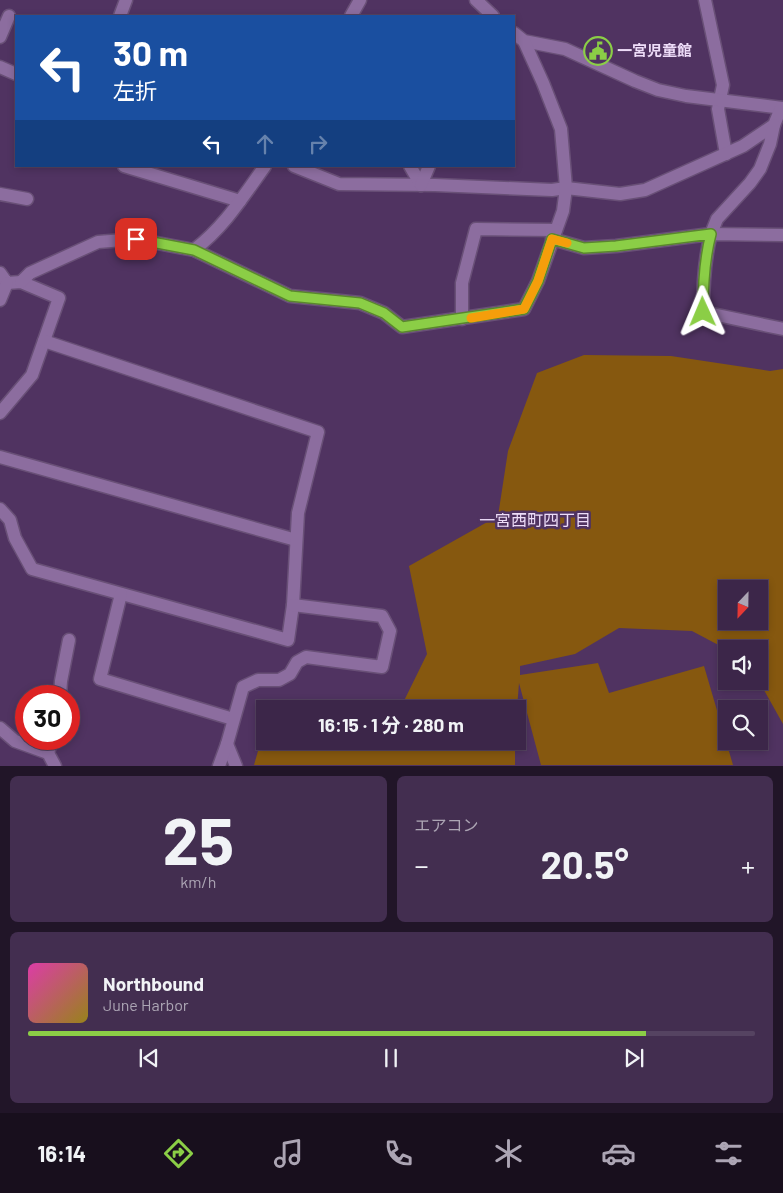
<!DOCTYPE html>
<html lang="ja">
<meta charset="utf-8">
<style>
:root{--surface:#3c2649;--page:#432e50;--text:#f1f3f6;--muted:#aca5b4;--line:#554361;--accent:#8bce46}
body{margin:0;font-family:Barlow,"Noto Sans JP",sans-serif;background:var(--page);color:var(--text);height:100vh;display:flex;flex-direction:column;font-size:19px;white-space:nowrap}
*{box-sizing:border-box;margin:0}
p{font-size:16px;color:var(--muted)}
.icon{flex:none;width:28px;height:28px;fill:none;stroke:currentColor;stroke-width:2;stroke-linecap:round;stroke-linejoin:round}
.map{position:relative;height:766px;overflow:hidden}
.sheet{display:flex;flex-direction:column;gap:10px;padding:10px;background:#211528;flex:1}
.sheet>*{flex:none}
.top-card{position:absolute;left:15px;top:15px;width:500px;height:152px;border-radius:0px;box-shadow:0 2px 8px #0003,0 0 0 1px var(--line);background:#1a4fa0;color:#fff;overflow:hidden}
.needle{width:32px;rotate:202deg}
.controls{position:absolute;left:718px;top:580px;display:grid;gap:10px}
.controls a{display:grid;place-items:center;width:50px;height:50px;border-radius:0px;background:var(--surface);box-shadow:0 2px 8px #0003,0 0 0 1px var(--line);font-size:25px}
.speed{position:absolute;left:15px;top:685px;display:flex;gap:10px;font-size:25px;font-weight:700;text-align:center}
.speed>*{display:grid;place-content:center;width:65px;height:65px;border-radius:50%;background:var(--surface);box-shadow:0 2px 8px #0003,0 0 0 1px var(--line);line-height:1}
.speed .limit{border:8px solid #d22;background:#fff;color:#111}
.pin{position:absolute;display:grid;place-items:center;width:42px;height:42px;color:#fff;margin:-21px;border-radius:10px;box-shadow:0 2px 8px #0006}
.me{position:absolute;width:55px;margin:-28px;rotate:359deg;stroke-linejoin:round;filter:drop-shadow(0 0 4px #0008)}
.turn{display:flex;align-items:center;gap:18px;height:105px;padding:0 15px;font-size:22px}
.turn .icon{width:65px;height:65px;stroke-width:2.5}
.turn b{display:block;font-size:35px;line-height:42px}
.lanes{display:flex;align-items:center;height:48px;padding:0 15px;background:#0003;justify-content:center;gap:25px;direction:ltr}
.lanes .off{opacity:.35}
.big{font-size:38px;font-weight:700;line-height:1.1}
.sheet .card{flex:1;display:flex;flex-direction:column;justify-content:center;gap:8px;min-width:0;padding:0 18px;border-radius:8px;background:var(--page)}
.sheet .dial{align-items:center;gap:0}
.dial b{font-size:65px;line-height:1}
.song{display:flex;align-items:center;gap:15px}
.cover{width:60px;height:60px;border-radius:8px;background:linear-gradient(135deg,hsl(320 70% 55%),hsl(50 70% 35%))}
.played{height:5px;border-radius:2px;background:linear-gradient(90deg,var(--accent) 85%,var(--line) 85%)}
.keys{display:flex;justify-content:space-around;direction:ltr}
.heat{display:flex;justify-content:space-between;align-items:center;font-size:28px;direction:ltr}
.sheet .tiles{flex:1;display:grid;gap:10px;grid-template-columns:1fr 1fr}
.card:last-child{grid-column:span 2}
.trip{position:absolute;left:256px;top:700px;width:270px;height:50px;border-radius:0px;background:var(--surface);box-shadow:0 2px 8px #0003,0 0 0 1px var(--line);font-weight:700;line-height:50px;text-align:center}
.tab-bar{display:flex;height:80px;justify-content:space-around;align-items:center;background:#180f1d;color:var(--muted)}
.tab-bar .icon{width:35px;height:35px}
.tab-bar .on{color:var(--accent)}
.tab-bar b{font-size:22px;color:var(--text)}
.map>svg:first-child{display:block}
.green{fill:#86580f;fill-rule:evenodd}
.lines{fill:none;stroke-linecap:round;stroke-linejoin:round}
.street-casing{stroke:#695077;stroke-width:15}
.street{stroke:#8c6d9f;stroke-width:12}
.route-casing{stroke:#5a862e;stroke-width:12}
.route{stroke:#8bce46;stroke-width:9}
.slow{stroke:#f59e0b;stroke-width:9}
.labels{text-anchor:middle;stroke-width:5;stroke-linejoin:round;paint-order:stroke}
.poi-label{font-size:15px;font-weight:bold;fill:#eddcf8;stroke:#503361;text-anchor:start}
.neighbourhood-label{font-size:16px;fill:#eddcf8;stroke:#503361}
</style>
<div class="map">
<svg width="783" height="766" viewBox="0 0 783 766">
<rect width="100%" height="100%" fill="#503361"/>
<!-- green -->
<g class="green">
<path d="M584,355L671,356L770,371L783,369V724L759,681V649H726L692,631L619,628L575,654L520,666V675L598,663L609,693L704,666L733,765H541L519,683L517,709H400L427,654L409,566L498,516L508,451L537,373ZM726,589H759V621H726Z"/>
<polygon points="265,736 265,741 515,741 515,765 254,765 262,737"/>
</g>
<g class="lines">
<defs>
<g id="street">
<polyline points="476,0 493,16"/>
<polyline points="705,0 723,85 718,109 726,154"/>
<polyline points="120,16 126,0"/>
<polyline points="351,16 360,0"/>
<polyline points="514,33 524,41 565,49 635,81 658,90 686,96 783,108"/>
<polyline points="0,37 9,16"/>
<polyline points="0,67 16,74"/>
<polyline points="124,166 240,201"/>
<polyline points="294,166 339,184 435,185 552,190 566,188 620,194 645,190 743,146 774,125 781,108"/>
<polyline points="410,166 421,185"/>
<polyline points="421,185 429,166"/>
<polyline points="0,194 27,199"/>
<path d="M783,235L711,234C704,260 703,286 703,312L783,329"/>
<polyline points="552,239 584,248 616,246 711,234 717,219 750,183 760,169 770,144 774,125"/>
<path d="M194,250C225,226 242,198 265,166"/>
<polyline points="0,273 7,283 21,282 59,298 32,375 0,413"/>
<polyline points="21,282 30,273 98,242 136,239 194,250 290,296 360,303 384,313 402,327 524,309 538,281 563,211 566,188 561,129 543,83 524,41"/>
<polyline points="0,300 7,283"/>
<polyline points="462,319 462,283 476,229 556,230"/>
<polyline points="0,457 296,540"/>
<polyline points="0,509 10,520 15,538 32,569 288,640 293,605 298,513 318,432 44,341"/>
<polyline points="121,594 100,679 233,719"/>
<polyline points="60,696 61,681 69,640"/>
<polyline points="0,728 15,741 48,753 55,766"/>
<polyline points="227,744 236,766"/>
<polyline points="48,753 52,739"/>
<polyline points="219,766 227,744 243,687 258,680 279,680 290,674 297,662 306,657 382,667 390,631 382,616 293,605"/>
</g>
</defs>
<!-- street casing -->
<use href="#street" class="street-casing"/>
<!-- street -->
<use href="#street" class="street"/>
</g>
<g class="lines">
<defs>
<path id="route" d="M136,239L194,250L290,296L360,303L384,313L402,327L524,309L538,281L552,239L584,248L616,246L711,234C704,260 703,286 703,312"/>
</defs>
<!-- route casing -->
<use href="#route" class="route-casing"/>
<!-- route -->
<use href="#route" class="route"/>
<!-- slow -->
<polyline class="slow" points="471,318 524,309 538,281 552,239 567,243"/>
</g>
<!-- icons -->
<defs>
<symbol id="civic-ring" viewBox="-11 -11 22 22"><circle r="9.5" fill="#503361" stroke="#8bce46" stroke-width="1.5"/><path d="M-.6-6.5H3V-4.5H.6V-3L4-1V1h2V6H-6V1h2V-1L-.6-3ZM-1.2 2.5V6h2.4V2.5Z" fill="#8bce46"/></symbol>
</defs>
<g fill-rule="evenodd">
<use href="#civic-ring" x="582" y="35" width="32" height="32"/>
</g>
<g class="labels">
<!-- poi labels -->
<g class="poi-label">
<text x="617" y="56">一宮児童館</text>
</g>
<!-- neighbourhood labels -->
<g class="neighbourhood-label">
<text x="535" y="526">一宮西町四丁目</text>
</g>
</g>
</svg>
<div class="controls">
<a><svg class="needle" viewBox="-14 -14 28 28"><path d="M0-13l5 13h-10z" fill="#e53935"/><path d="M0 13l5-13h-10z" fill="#aca5b4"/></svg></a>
<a><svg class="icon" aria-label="sound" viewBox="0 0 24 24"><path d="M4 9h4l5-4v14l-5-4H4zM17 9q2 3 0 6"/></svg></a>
<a><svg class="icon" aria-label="search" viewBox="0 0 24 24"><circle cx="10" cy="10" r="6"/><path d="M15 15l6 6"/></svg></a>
</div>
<div class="speed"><div class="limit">30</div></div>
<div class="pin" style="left:136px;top:239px;background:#d93025"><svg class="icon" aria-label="arrive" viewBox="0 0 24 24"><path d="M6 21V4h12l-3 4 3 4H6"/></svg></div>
<svg class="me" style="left:703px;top:312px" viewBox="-20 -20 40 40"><path d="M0-17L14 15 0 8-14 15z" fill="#8bce46" stroke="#fff" stroke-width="4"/></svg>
<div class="trip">16:15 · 1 分 · 280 m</div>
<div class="top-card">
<div class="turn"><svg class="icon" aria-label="left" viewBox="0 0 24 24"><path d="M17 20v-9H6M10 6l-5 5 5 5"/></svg><div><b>30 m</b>左折</div></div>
<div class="lanes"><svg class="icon" aria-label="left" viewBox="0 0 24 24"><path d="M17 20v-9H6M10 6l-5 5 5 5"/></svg><svg class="icon off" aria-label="ahead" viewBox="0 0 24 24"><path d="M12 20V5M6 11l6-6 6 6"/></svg><svg class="icon off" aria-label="right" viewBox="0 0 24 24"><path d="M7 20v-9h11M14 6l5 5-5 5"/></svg></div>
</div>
</div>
<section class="sheet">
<div class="tiles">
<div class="card dial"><b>25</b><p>km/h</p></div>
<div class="card"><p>エアコン</p>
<div class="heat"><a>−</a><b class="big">20.5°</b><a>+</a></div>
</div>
<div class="card">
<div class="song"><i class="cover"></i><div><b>Northbound</b><p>June Harbor</p></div></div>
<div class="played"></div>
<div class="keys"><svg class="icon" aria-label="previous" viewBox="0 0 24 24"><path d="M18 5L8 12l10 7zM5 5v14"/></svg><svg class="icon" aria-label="pause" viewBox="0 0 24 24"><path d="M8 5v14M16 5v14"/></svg><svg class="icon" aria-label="next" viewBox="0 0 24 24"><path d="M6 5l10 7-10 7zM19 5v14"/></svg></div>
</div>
</div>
</section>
<nav class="tab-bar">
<b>16:14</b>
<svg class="icon on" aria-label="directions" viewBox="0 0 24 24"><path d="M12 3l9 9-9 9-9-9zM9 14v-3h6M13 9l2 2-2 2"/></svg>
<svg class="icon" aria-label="music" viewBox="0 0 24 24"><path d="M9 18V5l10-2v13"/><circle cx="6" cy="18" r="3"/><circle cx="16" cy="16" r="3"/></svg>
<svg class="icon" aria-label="phone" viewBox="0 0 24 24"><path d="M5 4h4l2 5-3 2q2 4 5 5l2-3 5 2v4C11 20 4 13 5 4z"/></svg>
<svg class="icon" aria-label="climate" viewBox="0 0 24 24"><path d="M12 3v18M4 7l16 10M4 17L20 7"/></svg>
<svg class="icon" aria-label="car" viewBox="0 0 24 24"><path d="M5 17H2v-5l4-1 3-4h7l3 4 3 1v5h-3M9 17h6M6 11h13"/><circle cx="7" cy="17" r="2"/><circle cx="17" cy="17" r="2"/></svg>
<svg class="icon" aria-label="filters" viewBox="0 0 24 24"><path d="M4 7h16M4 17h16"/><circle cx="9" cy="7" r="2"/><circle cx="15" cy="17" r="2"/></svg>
</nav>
